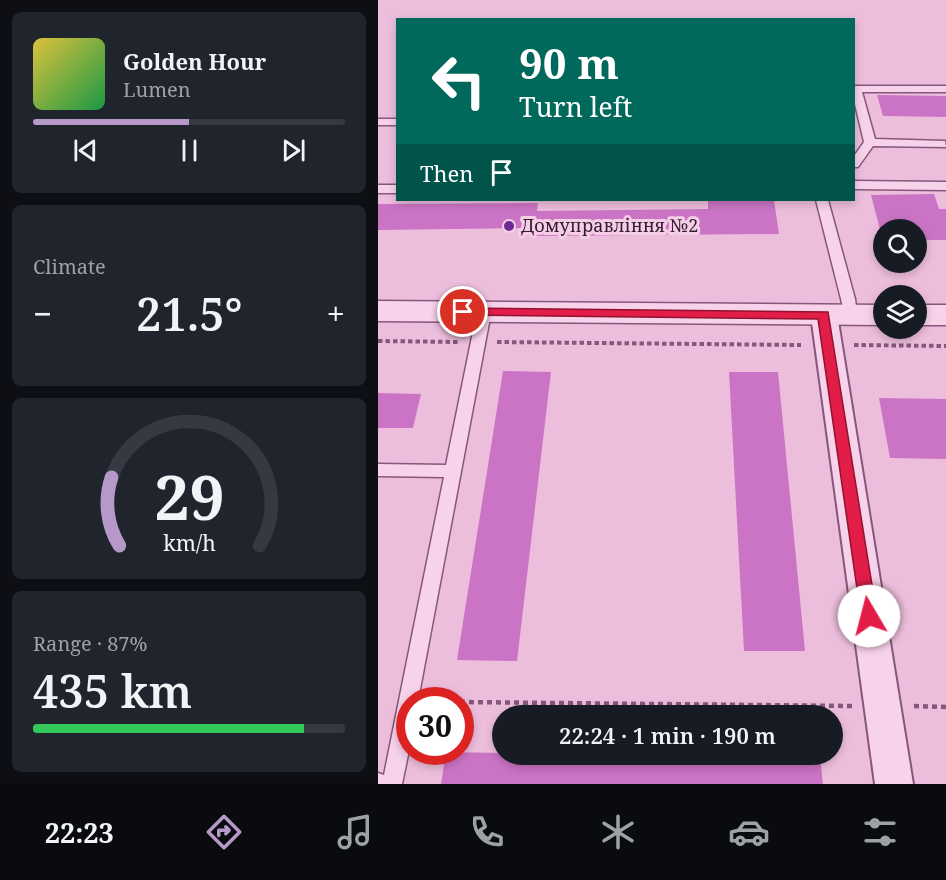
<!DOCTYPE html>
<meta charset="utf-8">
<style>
:root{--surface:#171b24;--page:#20242c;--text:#f1f3f6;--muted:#9ea1a6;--line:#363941;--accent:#b698c9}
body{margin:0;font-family:"Noto Serif",serif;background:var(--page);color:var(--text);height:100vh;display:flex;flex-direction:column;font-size:22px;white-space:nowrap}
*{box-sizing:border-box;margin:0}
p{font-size:20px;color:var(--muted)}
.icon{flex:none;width:33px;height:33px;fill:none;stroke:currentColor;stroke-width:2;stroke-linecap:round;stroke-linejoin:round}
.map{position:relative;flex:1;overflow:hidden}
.drawer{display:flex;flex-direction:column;gap:12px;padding:12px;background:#0d0f14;width:378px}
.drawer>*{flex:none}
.guide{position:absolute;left:18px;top:18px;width:459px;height:183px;border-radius:0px;box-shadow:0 3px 9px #0003;background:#00695c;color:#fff;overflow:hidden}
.fabs{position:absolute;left:495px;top:219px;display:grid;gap:12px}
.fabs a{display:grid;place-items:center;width:54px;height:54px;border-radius:50%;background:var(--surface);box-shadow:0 3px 9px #0003;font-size:30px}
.speed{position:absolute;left:18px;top:687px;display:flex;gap:12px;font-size:30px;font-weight:700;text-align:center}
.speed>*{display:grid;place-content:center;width:78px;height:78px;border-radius:50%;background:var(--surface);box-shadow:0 3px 9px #0003;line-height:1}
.speed .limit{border:9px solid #d22;background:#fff;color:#111}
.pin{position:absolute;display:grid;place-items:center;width:51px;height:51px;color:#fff;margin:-26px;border:3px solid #fff;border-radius:50%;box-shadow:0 2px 6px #0007}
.me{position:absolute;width:66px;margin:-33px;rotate:352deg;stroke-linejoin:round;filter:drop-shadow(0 0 4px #0008)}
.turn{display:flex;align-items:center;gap:21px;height:126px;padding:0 24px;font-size:27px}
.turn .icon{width:78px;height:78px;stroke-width:2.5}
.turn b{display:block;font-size:42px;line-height:51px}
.then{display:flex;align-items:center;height:57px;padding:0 24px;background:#0003;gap:12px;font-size:22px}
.big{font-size:45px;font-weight:600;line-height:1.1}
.drawer .widget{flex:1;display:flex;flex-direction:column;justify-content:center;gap:9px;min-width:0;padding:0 21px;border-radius:9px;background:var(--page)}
.drawer .dial{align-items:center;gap:0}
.dial svg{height:156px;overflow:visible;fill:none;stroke:var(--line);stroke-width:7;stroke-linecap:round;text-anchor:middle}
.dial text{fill:var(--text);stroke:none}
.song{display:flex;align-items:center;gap:18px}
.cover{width:72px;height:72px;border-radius:9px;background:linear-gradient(135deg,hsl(50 70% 55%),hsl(140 70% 35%))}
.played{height:6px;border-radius:3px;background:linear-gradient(90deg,var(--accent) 50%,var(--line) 50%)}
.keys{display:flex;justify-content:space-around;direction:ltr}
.heat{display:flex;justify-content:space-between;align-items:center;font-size:33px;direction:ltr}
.charge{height:9px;border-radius:4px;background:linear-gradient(90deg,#34c759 87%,var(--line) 0)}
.trip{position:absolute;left:114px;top:705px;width:351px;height:60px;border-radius:30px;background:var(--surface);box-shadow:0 3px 9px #0003;font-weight:600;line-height:60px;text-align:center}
.tab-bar{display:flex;height:96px;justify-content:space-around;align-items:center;background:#090b0e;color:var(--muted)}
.tab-bar .icon{width:42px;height:42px}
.tab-bar .current{color:var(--accent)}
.tab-bar b{font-size:27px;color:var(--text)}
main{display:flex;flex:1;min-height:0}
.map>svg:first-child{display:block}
.building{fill:#cb74c5}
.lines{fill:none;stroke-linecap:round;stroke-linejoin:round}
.service-casing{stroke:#85577c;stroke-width:3}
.minor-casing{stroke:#85577c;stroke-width:4}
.tertiary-casing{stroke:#85577c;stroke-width:3}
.path-far1{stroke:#85577c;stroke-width:4;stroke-dasharray:4.5 3;stroke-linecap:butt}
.path{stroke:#85577c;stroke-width:4.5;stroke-dasharray:5 4;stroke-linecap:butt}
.service{fill:#f8d1ea;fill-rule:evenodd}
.minor{fill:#f8d1ea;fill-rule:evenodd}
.tertiary{fill:#f8d1ea;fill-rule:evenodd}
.route{fill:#e11d48;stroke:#92132f;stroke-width:1.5}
.poi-dot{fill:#6e2893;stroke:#f5cee6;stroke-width:2}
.labels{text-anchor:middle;stroke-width:6;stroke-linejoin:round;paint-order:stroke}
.poi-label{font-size:18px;fill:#341c31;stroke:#f5cee6;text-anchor:start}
</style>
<main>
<section class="drawer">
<div class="widget">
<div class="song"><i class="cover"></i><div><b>Golden Hour</b><p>Lumen</p></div></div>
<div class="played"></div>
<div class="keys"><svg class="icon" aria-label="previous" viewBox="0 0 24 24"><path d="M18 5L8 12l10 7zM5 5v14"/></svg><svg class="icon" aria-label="pause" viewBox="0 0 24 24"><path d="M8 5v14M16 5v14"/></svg><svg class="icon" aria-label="next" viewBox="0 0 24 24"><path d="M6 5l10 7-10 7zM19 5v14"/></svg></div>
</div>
<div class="widget"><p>Climate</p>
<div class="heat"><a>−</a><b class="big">21.5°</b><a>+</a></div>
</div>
<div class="widget dial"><svg viewBox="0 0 100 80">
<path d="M14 69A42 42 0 1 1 86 69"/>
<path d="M14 69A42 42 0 0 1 10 34" stroke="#b698c9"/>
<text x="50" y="56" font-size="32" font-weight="700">29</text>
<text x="50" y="72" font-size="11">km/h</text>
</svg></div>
<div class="widget"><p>Range · 87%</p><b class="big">435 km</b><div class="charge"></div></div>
</section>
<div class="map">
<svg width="568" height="784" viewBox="0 0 568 784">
<rect width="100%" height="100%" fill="#edbedc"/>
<!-- building -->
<g class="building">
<polygon points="499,95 568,96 568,117 505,116"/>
<polygon points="556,194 561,209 568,209 568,240 538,240 538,230 506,230 505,241 493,195"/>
<polygon points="330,200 396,200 401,234 153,236 154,228 0,230 0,204 160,203 159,211 330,209"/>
<polygon points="125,371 173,372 139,661 79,660"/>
<polygon points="351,372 400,372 427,651 366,651"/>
<polygon points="0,393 43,394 35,428 0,428"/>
<polygon points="501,398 568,399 568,459 512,458"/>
<polygon points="68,752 124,753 124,754 442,756 445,784 63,784"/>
</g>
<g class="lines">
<defs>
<g id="service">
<polygon points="476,86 568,86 568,92 484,92 497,139 567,141 568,147 495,146 480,167 476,167 476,156 486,142 476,100"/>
<rect x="0" y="119" width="20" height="6"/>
<polygon points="476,181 568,182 568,190 476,189"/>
<rect x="0" y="185" width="20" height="8"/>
<polygon points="438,200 450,200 477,299 479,315 477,318 467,318 463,299"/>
<polygon points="106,307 113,312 40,700 32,700 32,745 24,784 0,784 0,773 6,775 66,477 0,476 0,464 68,465 99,312"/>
</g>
<polygon id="minor" points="446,306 455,309 459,315 535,784 497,784 433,315 437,309"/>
<g id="tertiary">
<polygon points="0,301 506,305 506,325 0,321"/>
<rect x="538" y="305" width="30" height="20"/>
</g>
</defs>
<!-- service casing -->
<use href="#service" class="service-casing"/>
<!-- minor casing -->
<use href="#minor" class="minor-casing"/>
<!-- tertiary casing -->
<use href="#tertiary" class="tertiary-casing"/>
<!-- path-far1 -->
<g class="path-far1">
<polyline points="0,341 81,342"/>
<polyline points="119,342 423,345"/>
<polyline points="476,345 568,346"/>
</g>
<!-- path -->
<g class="path">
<polyline points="82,702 474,706"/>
<polyline points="536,706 568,707"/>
</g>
<!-- service -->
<use href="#service" class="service"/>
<!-- minor -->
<use href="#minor" class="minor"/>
<!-- tertiary -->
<use href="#tertiary" class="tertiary"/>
</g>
<!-- route -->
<polygon class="route" points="85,308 450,312 499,616 497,621 491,623 485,621 483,616 440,319 80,315 78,312 80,309"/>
<!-- markers -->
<circle class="poi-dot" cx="131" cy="226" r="6"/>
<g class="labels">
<!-- poi labels -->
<g class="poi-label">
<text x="143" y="232">Домуправління №2</text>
</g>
</g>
</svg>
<div class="fabs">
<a><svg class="icon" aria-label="search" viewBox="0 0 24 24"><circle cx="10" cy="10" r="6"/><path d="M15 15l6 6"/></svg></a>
<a><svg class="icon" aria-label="layers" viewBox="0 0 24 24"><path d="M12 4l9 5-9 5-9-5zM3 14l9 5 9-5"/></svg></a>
</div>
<div class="speed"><div class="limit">30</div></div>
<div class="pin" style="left:85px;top:312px;background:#d93025"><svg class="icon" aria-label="arrive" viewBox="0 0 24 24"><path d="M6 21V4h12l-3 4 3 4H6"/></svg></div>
<svg class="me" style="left:491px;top:616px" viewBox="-20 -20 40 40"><circle r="19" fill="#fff"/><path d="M0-13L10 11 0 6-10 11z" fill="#e11d48"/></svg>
<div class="trip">22:24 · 1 min · 190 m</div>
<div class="guide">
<div class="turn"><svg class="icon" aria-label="left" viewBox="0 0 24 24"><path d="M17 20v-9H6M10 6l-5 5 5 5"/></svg><div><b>90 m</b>Turn left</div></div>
<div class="then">Then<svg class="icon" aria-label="arrive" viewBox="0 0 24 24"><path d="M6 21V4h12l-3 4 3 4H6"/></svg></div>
</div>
</div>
</main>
<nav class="tab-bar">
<b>22:23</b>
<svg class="icon current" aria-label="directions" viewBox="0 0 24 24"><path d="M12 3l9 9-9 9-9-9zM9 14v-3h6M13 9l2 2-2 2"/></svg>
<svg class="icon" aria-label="music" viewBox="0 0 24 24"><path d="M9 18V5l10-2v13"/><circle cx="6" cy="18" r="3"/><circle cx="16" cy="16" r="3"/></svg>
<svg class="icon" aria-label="phone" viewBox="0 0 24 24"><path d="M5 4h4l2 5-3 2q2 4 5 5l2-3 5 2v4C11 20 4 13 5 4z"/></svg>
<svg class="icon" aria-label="climate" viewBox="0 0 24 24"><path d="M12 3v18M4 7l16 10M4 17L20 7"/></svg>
<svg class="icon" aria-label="car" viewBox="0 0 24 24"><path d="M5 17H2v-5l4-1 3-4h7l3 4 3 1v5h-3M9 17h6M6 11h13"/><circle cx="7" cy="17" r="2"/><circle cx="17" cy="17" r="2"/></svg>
<svg class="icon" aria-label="filters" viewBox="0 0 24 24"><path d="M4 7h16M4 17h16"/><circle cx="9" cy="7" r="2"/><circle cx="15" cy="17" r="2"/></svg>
</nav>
